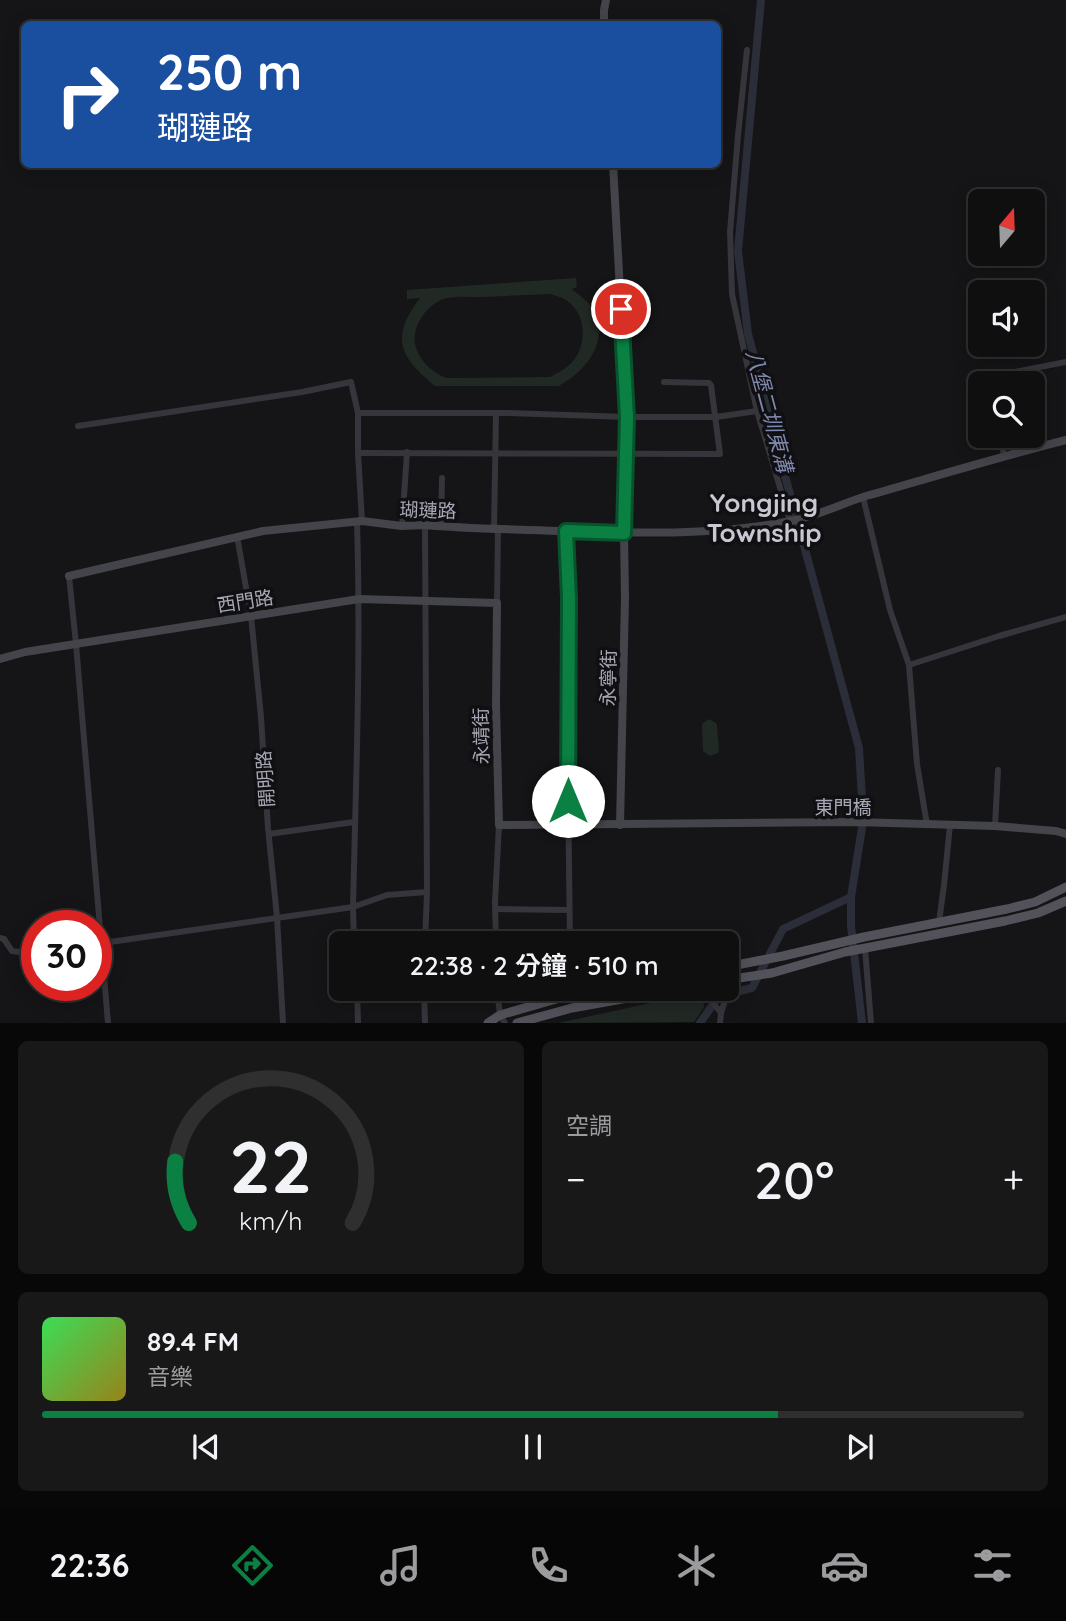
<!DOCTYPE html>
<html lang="zh-TW">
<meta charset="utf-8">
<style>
:root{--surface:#100f10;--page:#191819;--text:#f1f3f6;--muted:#9c9c9f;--line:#302f30;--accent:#0b8043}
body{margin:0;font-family:Quicksand,"Noto Sans TC",sans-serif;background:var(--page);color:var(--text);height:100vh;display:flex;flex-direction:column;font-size:26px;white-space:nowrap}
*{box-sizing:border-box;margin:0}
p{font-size:23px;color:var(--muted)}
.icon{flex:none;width:38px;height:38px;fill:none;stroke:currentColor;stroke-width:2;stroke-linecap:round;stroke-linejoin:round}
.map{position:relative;height:1023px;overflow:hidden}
.side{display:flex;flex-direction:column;gap:18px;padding:18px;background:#090809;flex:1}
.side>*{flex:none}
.guide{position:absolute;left:21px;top:21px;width:700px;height:147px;border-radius:10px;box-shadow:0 4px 18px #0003,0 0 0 2px var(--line);background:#1a4fa0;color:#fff;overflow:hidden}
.needle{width:46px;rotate:19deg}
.buttons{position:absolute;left:968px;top:189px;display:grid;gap:14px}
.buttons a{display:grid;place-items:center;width:77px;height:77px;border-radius:10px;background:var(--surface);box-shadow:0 4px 18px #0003,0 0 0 2px var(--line);font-size:35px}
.speed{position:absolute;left:21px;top:910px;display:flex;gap:14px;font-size:35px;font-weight:700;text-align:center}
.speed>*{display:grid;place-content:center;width:91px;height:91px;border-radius:50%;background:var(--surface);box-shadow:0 4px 18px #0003,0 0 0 2px var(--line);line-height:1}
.speed .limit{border:10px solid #d22;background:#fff;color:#111}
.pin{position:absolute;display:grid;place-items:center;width:60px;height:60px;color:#fff;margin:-30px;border:4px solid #fff;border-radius:50%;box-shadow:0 2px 7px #0007}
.me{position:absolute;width:77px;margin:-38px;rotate:0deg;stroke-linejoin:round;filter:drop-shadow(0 0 5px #0008)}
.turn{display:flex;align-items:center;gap:24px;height:147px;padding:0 21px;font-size:32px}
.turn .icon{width:91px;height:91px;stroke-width:2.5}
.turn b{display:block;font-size:49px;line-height:60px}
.big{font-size:52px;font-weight:600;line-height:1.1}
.side .tile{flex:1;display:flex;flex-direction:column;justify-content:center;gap:10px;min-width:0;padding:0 24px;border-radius:10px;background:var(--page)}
.side .dial{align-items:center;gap:0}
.dial svg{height:182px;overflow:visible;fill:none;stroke:var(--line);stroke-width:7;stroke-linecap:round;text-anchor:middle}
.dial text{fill:var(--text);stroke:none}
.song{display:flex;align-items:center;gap:21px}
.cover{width:84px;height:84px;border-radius:10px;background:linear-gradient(135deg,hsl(130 70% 55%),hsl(50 70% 35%))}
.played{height:7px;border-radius:4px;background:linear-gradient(90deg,var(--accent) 75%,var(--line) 75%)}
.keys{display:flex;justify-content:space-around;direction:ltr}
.heat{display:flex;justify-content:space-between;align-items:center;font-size:38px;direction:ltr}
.side .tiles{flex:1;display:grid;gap:18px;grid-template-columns:1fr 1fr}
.tile:last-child{grid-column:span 2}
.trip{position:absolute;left:329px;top:931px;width:410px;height:70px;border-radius:10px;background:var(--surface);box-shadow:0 4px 18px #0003,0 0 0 2px var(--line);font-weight:600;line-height:70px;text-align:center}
.tab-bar{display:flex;height:112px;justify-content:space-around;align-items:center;background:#060606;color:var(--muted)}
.tab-bar .icon{width:49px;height:49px}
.tab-bar .active{color:var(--accent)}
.tab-bar b{font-size:32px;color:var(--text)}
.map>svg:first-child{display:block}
.green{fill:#212925;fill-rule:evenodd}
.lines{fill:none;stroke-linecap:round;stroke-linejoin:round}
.canal{stroke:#2b2e39;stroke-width:8}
.street{stroke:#36353b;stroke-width:6}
.secondary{stroke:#44444b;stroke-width:8}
.primary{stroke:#53525a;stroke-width:9}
.route-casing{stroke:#07532c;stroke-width:18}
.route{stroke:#0b8043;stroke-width:12}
.labels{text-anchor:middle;stroke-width:7;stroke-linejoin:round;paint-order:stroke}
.street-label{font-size:19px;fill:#a7a7b5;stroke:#100f11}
.water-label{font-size:21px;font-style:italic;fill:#7f88af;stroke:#100f11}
.district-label{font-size:26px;font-weight:bold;fill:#c8c7d2;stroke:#100f11}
</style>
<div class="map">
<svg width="1066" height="1023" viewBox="0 0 1066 1023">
<rect width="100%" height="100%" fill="#151416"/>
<!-- green -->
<g class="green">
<path d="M576,278L577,287L572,289C580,296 591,303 595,313C608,345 585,371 559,386H435C399,357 390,337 420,298L407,299V290ZM550,294C555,296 562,297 566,300C586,313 588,343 573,361C567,368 558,373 550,377L446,378C432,372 418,360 415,343C412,325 429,302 447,298C457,296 469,297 480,297C503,296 526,295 550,294Z"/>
<polygon points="709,719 716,723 717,726 719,750 718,753 710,756 703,751 702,725 703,723"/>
<polygon points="702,992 704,1007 694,1022 558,1023"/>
</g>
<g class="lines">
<!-- canal -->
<g class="canal">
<polyline points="761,0 738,251 748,334 767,404 775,439 859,748 862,799 862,828 851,897 851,926 862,1023"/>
<polyline points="700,1023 719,996 752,988 783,929 851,897"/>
</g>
<!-- street -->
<g class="street">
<polyline points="747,50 738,135 730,232 732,294 757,411 790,521"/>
<polyline points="969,381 1066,362"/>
<polyline points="358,413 506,413 627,417 716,417 757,411"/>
<polyline points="78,426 302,392 351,382 358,413 358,453 362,521"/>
<polyline points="1001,436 1004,456"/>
<polyline points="358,453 720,454 711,385 709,383 664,382"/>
<polyline points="863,497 890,610 909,665 917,764 927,825"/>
<polyline points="425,525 427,892 425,943"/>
<polyline points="402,526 407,452"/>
<polyline points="441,527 442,478"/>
<polyline points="494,529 496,414"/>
<polyline points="566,531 569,598 567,705 570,943"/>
<polyline points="237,536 251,616 261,717 268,828 277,917 283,1023"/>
<polyline points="69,576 76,644 108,1023"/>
<polyline points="497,603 498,529"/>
<polyline points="909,665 999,636 1066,617"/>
<polyline points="995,826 998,770"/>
<polyline points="269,834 354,822"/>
<polyline points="496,909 569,910"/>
<polyline points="939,922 944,885 950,825"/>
<polyline points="0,938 4,939 12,951 26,953 37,951"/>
<path d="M354,943L353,907C356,779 361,651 357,522"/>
<polyline points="496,943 495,902 499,825"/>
<polyline points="96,944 353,907 387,895 427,892"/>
<polyline points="865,948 871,1023"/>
<polyline points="357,989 358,1023"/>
<polyline points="424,989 425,1023"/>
<polyline points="497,989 500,1015 505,1023"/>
<polyline points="702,989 721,1013"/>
<polyline points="720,1023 721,1013 732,979"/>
</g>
<!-- secondary -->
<g class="secondary">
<polyline points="604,24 604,10 606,0"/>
<polyline points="613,164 627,417 624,533 625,598 620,825"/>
<path d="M69,576L263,531L362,521L402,526L425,525C469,529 514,529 558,531C636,533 714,536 791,521C817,516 841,504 866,496C933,477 999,457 1066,440"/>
<polyline points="0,659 25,652 359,599 497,603 496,705 499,825 855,822 995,826 1056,831 1066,834"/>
</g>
<!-- primary -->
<g class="primary">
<polyline points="726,967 783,956 864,937 1007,909 1035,902 1066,887"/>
<polyline points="726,980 772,973 845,952 1005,921 1038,913 1066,901"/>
<polyline points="488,1023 500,1015 570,995 604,989"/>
<polyline points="517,1023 572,1008 677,989"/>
</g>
</g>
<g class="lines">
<defs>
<polyline id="route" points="568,801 569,598 566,531 624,533 627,417 621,309"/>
</defs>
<!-- route casing -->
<use href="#route" class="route-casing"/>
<!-- route -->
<use href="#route" class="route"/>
</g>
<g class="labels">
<!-- street labels -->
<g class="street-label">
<text transform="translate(428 510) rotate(2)" y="7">瑚璉路</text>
<text transform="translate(245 601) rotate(-9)" y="7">西門路</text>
<text transform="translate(608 678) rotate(-89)" y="7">永寧街</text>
<text transform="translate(481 736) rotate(-91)" y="7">永靖街</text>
<text transform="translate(265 779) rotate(-94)" y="7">開明路</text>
<text x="843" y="814">東門橋</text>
</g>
<!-- water labels -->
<g class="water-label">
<text transform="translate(769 411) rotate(75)" y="7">八堡二圳東溝</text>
</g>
<!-- district labels -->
<g class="district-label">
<text x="764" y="512">Yongjing<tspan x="764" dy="30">Township</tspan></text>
</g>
</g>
</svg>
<div class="buttons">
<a><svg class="needle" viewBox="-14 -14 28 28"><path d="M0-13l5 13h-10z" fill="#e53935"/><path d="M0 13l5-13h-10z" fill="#9c9c9f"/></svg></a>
<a><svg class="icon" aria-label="sound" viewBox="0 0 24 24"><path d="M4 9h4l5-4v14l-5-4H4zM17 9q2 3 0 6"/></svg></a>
<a><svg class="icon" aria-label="search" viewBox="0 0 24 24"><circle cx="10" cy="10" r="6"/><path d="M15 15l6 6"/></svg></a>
</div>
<div class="speed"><div class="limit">30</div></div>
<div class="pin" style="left:621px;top:309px;background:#d93025"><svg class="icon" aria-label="arrive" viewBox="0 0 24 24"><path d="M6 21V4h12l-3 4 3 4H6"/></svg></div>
<svg class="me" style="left:568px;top:801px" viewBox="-20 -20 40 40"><circle r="19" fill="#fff"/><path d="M0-13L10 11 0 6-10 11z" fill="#0b8043"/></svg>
<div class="trip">22:38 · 2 分鐘 · 510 m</div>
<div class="guide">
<div class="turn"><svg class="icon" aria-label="right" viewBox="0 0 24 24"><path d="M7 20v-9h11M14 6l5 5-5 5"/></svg><div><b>250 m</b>瑚璉路</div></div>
</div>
</div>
<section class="side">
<div class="tiles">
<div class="tile dial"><svg viewBox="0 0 100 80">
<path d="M14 69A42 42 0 1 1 86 69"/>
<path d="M14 69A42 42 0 0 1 8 42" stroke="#0b8043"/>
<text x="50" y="56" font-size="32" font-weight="700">22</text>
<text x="50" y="72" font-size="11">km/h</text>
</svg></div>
<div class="tile"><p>空調</p>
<div class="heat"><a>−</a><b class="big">20°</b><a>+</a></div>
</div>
<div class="tile">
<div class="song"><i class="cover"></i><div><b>89.4 FM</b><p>音樂</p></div></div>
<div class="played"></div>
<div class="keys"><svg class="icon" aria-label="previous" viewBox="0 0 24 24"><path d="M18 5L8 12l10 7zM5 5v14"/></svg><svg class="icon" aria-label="pause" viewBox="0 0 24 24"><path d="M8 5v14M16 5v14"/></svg><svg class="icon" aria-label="next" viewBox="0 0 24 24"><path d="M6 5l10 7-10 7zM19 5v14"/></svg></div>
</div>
</div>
</section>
<nav class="tab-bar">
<b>22:36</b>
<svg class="icon active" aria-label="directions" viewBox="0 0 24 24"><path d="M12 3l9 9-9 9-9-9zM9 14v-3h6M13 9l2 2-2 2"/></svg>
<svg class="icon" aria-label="music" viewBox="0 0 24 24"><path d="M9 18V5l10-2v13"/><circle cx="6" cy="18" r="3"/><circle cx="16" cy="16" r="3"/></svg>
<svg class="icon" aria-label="phone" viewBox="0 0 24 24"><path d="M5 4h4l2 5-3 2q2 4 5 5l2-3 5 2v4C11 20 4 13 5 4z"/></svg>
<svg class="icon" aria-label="climate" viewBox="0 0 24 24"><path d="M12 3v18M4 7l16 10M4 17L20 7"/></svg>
<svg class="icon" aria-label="car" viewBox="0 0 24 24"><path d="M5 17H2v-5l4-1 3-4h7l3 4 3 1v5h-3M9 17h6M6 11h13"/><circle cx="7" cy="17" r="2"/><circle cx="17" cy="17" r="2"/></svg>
<svg class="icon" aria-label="filters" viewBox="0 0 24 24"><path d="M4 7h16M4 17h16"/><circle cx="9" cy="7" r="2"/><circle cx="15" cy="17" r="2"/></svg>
</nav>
